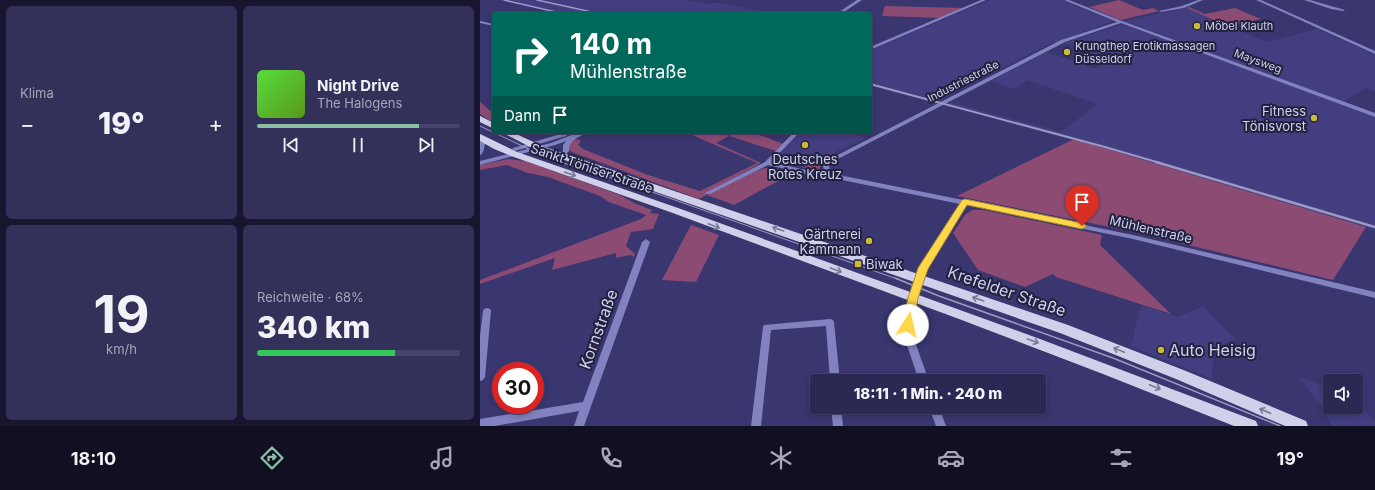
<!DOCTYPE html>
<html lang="de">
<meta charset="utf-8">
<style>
:root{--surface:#2b2854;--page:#33305a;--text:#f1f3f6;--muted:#a6a6b8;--line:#47446b;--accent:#8abfa5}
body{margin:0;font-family:Inter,sans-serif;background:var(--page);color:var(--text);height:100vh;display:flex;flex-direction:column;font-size:15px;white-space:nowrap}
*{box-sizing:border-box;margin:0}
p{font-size:13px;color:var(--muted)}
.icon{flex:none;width:22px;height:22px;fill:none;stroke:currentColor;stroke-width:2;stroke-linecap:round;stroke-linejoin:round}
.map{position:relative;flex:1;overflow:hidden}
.drawer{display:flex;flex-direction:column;gap:6px;padding:6px;background:#18162e;width:480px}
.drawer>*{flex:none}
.guide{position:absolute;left:12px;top:12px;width:380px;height:122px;border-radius:4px;box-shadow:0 2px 6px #0003,0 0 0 1px var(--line);background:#00695c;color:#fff;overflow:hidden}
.controls{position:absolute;left:843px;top:374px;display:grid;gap:8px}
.controls a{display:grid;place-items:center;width:40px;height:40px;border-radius:4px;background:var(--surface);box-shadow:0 2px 6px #0003,0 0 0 1px var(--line);font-size:20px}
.speed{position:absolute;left:12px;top:362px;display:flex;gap:8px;font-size:20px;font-weight:700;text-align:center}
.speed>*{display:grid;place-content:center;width:52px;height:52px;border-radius:50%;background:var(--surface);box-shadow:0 2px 6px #0003,0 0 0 1px var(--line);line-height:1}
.speed .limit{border:6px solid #d22;background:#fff;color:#111}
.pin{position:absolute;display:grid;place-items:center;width:34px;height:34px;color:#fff;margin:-41px -17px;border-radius:50% 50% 50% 0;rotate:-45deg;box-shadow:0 0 4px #0007}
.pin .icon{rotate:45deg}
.me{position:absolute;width:44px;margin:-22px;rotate:10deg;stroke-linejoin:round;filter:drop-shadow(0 0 3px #0008)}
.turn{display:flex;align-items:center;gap:14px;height:84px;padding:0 12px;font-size:18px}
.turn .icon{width:52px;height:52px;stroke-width:2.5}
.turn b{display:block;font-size:28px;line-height:34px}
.then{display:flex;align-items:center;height:38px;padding:0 12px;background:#0003;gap:8px;font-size:15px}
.big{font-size:30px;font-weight:800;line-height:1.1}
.drawer .widget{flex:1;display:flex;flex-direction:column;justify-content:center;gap:6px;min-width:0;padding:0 14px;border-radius:6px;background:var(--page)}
.drawer .dial{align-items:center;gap:0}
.dial b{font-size:52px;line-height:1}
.song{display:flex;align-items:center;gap:12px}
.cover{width:48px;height:48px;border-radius:6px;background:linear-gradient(135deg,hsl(110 70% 55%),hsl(90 70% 35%))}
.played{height:4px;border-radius:2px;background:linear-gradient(90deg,var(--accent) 80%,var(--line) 80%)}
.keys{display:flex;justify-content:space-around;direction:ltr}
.heat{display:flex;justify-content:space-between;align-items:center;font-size:22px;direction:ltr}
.charge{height:6px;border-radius:3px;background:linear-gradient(90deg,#34c759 68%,var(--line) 0)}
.drawer .tiles{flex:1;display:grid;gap:6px;grid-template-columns:repeat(2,1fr)}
.trip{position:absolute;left:330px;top:374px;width:236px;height:40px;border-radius:4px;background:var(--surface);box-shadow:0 2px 6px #0003,0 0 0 1px var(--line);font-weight:800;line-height:40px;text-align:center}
.dock{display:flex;height:64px;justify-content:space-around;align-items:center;background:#111022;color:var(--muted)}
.dock .icon{width:28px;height:28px}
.dock .current{color:var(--accent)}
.dock b{font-size:18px;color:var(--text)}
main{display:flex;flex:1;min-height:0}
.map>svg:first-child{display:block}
.built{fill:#423e80}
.green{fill:#8b4b73}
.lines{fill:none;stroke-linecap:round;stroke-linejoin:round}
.minor{fill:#8182bf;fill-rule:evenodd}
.major{fill:#cfd0e9;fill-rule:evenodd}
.tram-far1{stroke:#9a9ac5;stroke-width:1}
.tram{stroke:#9a9ac5;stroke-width:1.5}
.rail-far2{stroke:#9a9ac5;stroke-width:1.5}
.rail-far1{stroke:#9a9ac5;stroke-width:2}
.rail{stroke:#9a9ac5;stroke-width:2.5}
.oneway{stroke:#787993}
.route{fill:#ffd54a;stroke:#a68a30}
.poi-dot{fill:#c9ba3a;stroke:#22223d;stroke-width:1.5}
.labels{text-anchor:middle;stroke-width:4;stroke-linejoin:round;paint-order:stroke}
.far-poi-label{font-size:11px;fill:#cfd1f4;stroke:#22223d;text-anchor:start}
.far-street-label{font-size:11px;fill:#cfd1f4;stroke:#22223d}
.poi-label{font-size:13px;fill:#cfd1f4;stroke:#22223d;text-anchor:end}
.street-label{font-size:13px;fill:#cfd1f4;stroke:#22223d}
.near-street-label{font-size:16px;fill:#cfd1f4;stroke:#22223d}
.near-poi-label{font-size:16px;fill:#cfd1f4;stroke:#22223d;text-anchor:start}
</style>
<main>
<section class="drawer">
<div class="tiles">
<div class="widget"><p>Klima</p>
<div class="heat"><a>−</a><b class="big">19°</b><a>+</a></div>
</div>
<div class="widget">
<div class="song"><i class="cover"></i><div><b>Night Drive</b><p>The Halogens</p></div></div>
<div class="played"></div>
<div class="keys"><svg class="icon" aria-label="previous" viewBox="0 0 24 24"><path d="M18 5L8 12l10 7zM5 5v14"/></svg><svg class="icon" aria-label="pause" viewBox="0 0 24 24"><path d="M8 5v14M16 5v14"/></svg><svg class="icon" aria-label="next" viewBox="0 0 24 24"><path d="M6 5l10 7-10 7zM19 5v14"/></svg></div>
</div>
<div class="widget dial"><b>19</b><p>km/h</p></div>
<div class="widget"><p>Reichweite · 68%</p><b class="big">340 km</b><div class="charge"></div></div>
</div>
</section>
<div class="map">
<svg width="895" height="426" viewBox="0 0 895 426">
<rect width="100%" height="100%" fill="#393670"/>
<!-- built -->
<g class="built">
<polygon points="18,0 205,0 227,4 230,3 238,3 285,12 282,14 79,14"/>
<polygon points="509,0 581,0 632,21 563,47 455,103 390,86 390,51"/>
<polygon points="707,8 786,42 837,29 895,55 895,91 885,88 864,102 644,21"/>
<polygon points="643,24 895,117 895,230 653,157 466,105 470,102 581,132 618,104 547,80 535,89 511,81 566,52 615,68 635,60 584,43"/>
<polygon points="322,132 365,132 387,138 330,162 324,168 293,161"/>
<polygon points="661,305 698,317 723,306 756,340 734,347 732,379 651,346"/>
<polygon points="818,377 850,388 850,407 876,407 876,400 895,422 895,426 851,426 846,412"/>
</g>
<!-- green -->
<g class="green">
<polygon points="639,0 663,10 673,8 679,11 641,20 609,7"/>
<polygon points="405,6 483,8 460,18 402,16 403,12 405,12 403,11"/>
<polygon points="709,7 725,14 755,8 781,19 749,27 707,8"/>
<polygon points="0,102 14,114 14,123 0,114"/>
<path d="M205,132H237L249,136C265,126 287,138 303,144L296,151L249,136L236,143L281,163L226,193L227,195L273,172L285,168H292L315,172L254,205L227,195L219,199L92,152L88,149L90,143L94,139L101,140L98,145L103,149L168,175L220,191L277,163Z"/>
<polygon points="594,139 886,227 853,280 655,232 477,196"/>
<path d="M362,149C353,153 339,159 340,171L324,168L330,162Z"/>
<polygon points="28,159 45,161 140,195 154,203 172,210 170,213 179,214 173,229 151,232 146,246 155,254 153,257 151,255 136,258 136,253 72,270 75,258 0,284 0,280 161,219 166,215 129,202 120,196 68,177 48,173 27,165 0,170 0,165"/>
<polygon points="492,210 504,210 622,235 620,245 691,314 576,277 573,274 545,287 498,270 473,233 485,215"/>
<polygon points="211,225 239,235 216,282 182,280"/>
</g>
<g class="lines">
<!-- minor -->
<g class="minor">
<polygon points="377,0 382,0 361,14 356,14"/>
<polygon points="501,0 506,0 390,50 390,47"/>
<polygon points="584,0 589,0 642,21 895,113 895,117 641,23 585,42 352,162 349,165 350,171 359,175 483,200 485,200 488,201 653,235 895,292 895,298 653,239 486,205 447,269 432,316 435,342 449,381 439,381 426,342 424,316 439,269 480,204 357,179 347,174 340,177 288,165 230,194 226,194 225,193 285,162 314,132 320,132 291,162 339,173 344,171 343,165 348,160 581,40 637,22"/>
<polygon points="718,0 723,0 704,8 681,12 679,11 702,6"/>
<polygon points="776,0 781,0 895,51 895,54"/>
<polygon points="824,0 830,0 865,10 863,11 851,9"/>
<polygon points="0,21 14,24 14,26 0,23"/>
<path d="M99,132H107C99,138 89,139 89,151L84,156H80L79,155L83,151V145L86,141L75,145L0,165V161L71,143Z"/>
<polygon points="84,133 87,135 86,136 35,151 32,149 33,148"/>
<path d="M3,137L6,139C4,145 5,149 2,154L0,155V139Z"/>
<polygon points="166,239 170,242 104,426 94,426 99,411 15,426 0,426 0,419 103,402 162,242"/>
<polygon points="7,308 10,309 11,311 5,377 3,380 0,381 0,336 3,311 4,309"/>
<polygon points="350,319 353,320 354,322 360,381 350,381 346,326 291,330 281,426 271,426 283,327 284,325"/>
<polygon points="351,407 361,407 363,426 353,426"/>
<polygon points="449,407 459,407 466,426 456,426"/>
</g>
<!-- major -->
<g class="major">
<polygon points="0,116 14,123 14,129 0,122"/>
<polygon points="21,132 32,132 62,146 588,325 706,371 826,421 828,426 805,426 696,379 580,333 56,150"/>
<polygon points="0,134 37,152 198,208 560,339 776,421 778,426 754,426 623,374 479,319 190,212 31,156 14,149 0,141"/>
</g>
<!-- tram-far1 -->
<polyline class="tram-far1" points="0,126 70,159 147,183 417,279"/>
<!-- tram -->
<polyline class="tram" points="415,278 459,296 633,358 800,426"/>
<!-- rail-far2 -->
<g class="rail-far2">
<polyline points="24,0 85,14"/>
<polyline points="57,0 121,14"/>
</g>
<!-- rail-far1 -->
<polyline class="rail-far1" points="390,84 625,147 680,163"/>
<!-- rail -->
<polyline class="rail" points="676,162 895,227"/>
</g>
<!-- one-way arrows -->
<defs><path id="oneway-shaft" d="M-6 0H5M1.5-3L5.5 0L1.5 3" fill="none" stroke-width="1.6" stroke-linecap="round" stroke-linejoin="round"/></defs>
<g class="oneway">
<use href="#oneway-shaft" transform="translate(90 174) rotate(19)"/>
<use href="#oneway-shaft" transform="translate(234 226) rotate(21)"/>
<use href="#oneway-shaft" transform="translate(298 229) rotate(-161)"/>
<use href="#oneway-shaft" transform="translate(356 270) rotate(20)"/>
<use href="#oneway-shaft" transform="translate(498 299) rotate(-161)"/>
<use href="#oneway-shaft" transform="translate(553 341) rotate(20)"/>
<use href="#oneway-shaft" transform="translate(639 350) rotate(-158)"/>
<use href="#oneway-shaft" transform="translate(675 387) rotate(22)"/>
<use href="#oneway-shaft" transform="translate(785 411) rotate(-157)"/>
</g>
<!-- route -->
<polygon class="route" points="485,199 602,223 607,226 602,229 487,205 448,269 438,298 434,325 432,328 428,329 424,328 422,325 428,298 438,268 482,200"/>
<!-- markers -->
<g class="poi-dot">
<circle cx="717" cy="26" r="4"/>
<circle cx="587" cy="52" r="4"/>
<circle cx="834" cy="118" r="4"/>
<circle cx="325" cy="145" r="4"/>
<circle cx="389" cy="241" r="4"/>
<rect x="374" y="260" width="8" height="8" rx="2"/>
<circle cx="681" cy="350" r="4"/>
</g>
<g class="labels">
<!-- far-poi labels -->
<g class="far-poi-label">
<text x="725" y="30">Möbel Klauth</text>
<text x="595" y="50">Krungthep Erotikmassagen<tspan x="595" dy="13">Düsseldorf</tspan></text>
</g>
<!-- far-street labels -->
<g class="far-street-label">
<text transform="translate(778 61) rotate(20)" y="4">Maysweg</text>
<text transform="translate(483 81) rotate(-27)" y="4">Industriestraße</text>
</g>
<!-- poi labels -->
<g class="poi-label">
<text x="826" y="116">Fitness<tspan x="826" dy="15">Tönisvorst</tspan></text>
<text x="325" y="164" text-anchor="middle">Deutsches<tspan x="325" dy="15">Rotes Kreuz</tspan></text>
<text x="381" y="239">Gärtnerei<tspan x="381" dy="15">Kammann</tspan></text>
<text x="386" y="269" text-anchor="start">Biwak</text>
</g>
<!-- street labels -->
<g class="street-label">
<text transform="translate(112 168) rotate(19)" y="5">Sankt Töniser Straße</text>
<text transform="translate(671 229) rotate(13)" y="5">Mühlenstraße</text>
</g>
<!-- near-street labels -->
<g class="near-street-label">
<text transform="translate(527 291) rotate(19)" y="6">Krefelder Straße</text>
<text transform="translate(118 329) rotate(-70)" y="6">Kornstraße</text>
</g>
<!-- near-poi labels -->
<g class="near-poi-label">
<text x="689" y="356">Auto Heisig</text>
</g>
</g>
</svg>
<div class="controls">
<a><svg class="icon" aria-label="sound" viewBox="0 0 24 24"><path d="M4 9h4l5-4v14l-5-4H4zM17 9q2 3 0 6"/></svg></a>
</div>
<div class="speed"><div class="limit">30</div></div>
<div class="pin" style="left:602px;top:226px;background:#d93025"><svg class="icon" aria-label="arrive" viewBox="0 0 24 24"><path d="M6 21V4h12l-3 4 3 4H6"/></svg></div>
<svg class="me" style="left:428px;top:325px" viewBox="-20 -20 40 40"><circle r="19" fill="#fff"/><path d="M0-13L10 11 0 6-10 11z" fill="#ffd54a"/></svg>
<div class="trip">18:11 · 1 Min. · 240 m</div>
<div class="guide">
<div class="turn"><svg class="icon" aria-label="right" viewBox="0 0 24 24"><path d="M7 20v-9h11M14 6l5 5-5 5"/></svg><div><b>140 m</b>Mühlenstraße</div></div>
<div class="then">Dann<svg class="icon" aria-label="arrive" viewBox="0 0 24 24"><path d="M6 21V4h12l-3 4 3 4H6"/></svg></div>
</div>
</div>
</main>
<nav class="dock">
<b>18:10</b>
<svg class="icon current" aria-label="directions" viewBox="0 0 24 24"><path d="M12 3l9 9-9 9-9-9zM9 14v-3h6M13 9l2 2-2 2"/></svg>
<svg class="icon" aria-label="music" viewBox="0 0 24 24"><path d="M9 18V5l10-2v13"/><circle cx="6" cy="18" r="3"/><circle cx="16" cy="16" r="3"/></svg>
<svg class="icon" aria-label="phone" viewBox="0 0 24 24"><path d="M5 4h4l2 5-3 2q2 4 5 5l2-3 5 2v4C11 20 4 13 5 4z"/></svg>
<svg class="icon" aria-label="climate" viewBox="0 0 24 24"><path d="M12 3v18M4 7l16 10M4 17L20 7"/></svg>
<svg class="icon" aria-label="car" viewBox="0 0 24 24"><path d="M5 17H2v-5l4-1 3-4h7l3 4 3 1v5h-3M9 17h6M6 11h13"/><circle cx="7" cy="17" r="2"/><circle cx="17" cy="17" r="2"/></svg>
<svg class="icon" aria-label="filters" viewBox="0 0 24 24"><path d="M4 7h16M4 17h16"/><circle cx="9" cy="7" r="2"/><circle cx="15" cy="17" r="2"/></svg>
<b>19°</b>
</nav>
